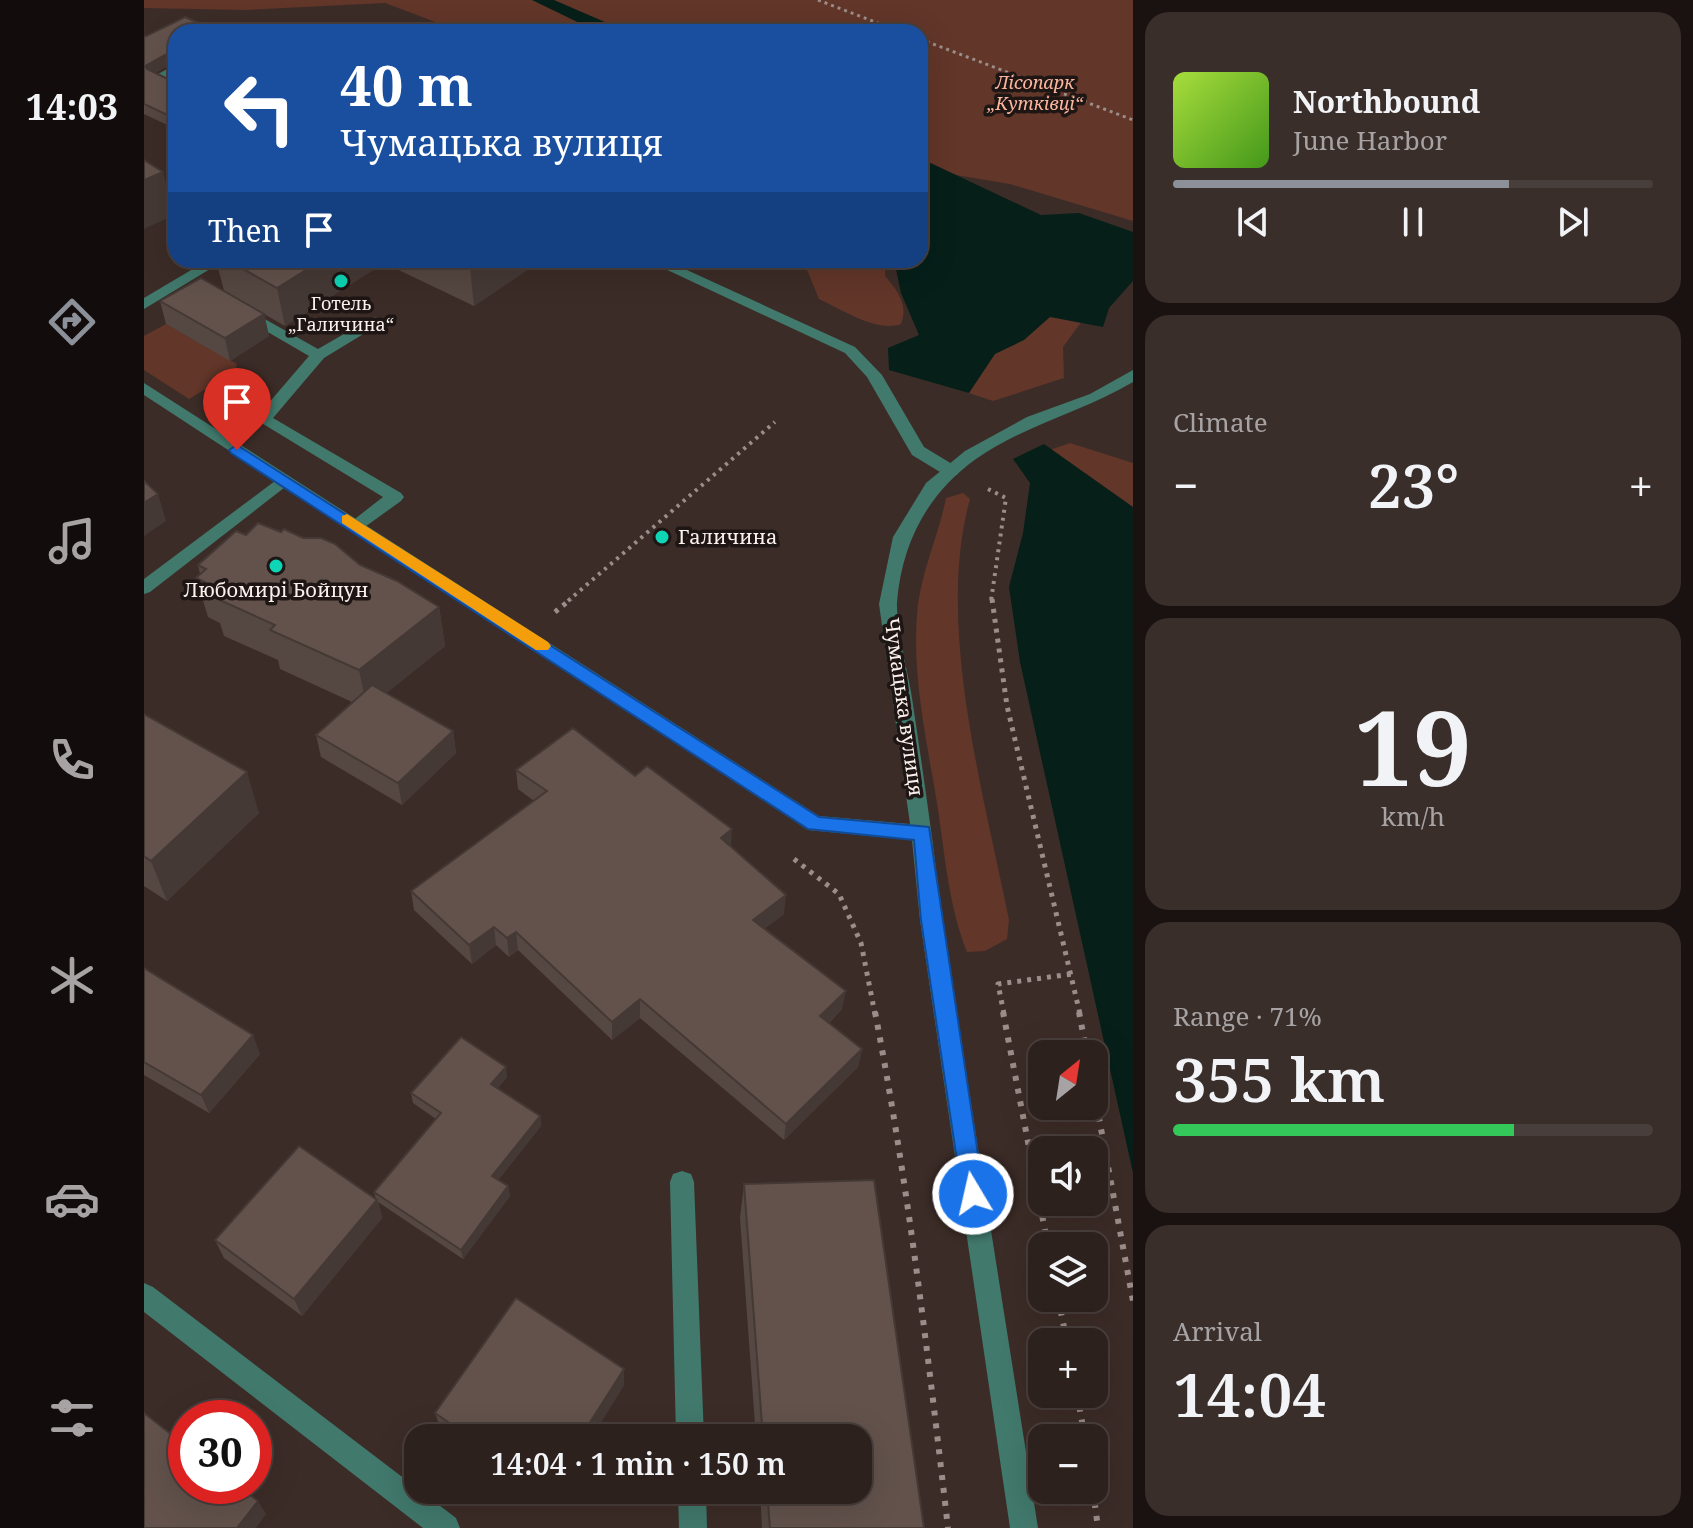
<!DOCTYPE html>
<meta charset="utf-8">
<style>
:root{--surface:#2d211d;--page:#392e2a;--text:#f1f3f6;--muted:#a7a3a4;--line:#483e3b;--accent:#8c9099}
body{margin:0;font-family:"Noto Serif",serif;background:var(--page);color:var(--text);height:100vh;display:flex;flex-direction:column;font-size:30px;white-space:nowrap}
*{box-sizing:border-box;margin:0}
p{font-size:26px;color:var(--muted)}
.icon{flex:none;width:44px;height:44px;fill:none;stroke:currentColor;stroke-width:2;stroke-linecap:round;stroke-linejoin:round}
.map{position:relative;flex:1;overflow:hidden}
.drawer{display:flex;flex-direction:column;gap:12px;padding:12px;background:#191210;width:560px}
.drawer>*{flex:none}
.top-card{position:absolute;left:24px;top:24px;width:760px;height:244px;border-radius:24px;box-shadow:0 8px 32px #0002,0 0 0 2px var(--line);background:#1a4fa0;color:#fff;overflow:hidden}
.needle{width:52px;rotate:30deg}
.controls{position:absolute;left:884px;top:1040px;display:grid;gap:16px}
.controls a{display:grid;place-items:center;width:80px;height:80px;border-radius:16px;background:var(--surface);box-shadow:0 8px 32px #0002,0 0 0 2px var(--line);font-size:40px}
.speed{position:absolute;left:24px;top:1400px;display:flex;gap:16px;font-size:40px;font-weight:700;text-align:center}
.speed>*{display:grid;place-content:center;width:104px;height:104px;border-radius:50%;background:var(--surface);box-shadow:0 8px 32px #0002,0 0 0 2px var(--line);line-height:1}
.speed .limit{border:12px solid #d22;background:#fff;color:#111}
.pin{position:absolute;display:grid;place-items:center;width:68px;height:68px;color:#fff;margin:-82px -34px;border-radius:50% 50% 50% 0;rotate:-45deg;box-shadow:0 0 8px #0007}
.pin .icon{rotate:45deg}
.me{position:absolute;width:88px;margin:-44px;rotate:351deg;stroke-linejoin:round;filter:drop-shadow(0 0 6px #0008)}
.turn{display:flex;align-items:center;gap:28px;height:168px;padding:0 40px;font-size:36px}
.turn .icon{width:104px;height:104px;stroke-width:2.5}
.turn b{display:block;font-size:56px;line-height:68px}
.then{display:flex;align-items:center;height:76px;padding:0 40px;background:#0003;gap:16px;font-size:30px}
.big{font-size:60px;font-weight:600;line-height:1.1}
.drawer .tile{flex:1;display:flex;flex-direction:column;justify-content:center;gap:12px;min-width:0;padding:0 28px;border-radius:24px;background:var(--page)}
.drawer .dial{align-items:center;gap:0}
.dial b{font-size:104px;line-height:1}
.song{display:flex;align-items:center;gap:24px}
.cover{width:96px;height:96px;border-radius:12px;background:linear-gradient(135deg,hsl(80 70% 55%),hsl(100 70% 35%))}
.played{height:8px;border-radius:4px;background:linear-gradient(90deg,var(--accent) 70%,var(--line) 70%)}
.keys{display:flex;justify-content:space-around;direction:ltr}
.heat{display:flex;justify-content:space-between;align-items:center;font-size:44px;direction:ltr}
.charge{height:12px;border-radius:6px;background:linear-gradient(90deg,#34c759 71%,var(--line) 0)}
.trip{position:absolute;left:260px;top:1424px;width:468px;height:80px;border-radius:24px;background:var(--surface);box-shadow:0 8px 32px #0002,0 0 0 2px var(--line);font-weight:600;line-height:80px;text-align:center}
main{display:flex;flex:1;min-height:0}
.dock{display:flex;flex-direction:column;width:144px;justify-content:space-around;align-items:center;background:#120d0c;color:var(--muted)}
.dock .icon{width:56px;height:56px}
.dock .active{color:var(--accent)}
.dock b{font-size:36px;color:var(--text)}
.map>svg:first-child{display:block}
.green{fill:#623629}
.water{fill:#061f19}
.lines{fill:none;stroke-linecap:round;stroke-linejoin:round}
.path-far3{stroke:#9b8d89;stroke-width:3;stroke-dasharray:3 4;stroke-linecap:butt}
.path-far2{stroke:#9b8d89;stroke-width:4;stroke-dasharray:3 5;stroke-linecap:butt}
.path-far1{stroke:#9b8d89;stroke-width:5;stroke-dasharray:4 6;stroke-linecap:butt}
.path{stroke:#9b8d89;stroke-width:6;stroke-dasharray:5 8;stroke-linecap:butt}
.service{fill:#41796c;fill-rule:evenodd}
.minor{fill:#41796c;fill-rule:evenodd}
.wall{fill:#554741}
.shaded-wall{fill:#453935}
.building{fill:#63524c;stroke:#453935;stroke-width:2}
.route{fill:#1a73e8;stroke:#114b97;stroke-width:2}
.slow{fill:#f59e0b}
.poi-dot{fill:#0dd5b5;stroke:#1d1614;stroke-width:3}
.labels{text-anchor:middle;stroke-width:7;stroke-linejoin:round;paint-order:stroke}
.far-park-label{font-size:18px;font-style:italic;fill:#fdb59e;stroke:#1d1614}
.far-poi-label{font-size:18px;fill:#fbf0ec;stroke:#1d1614}
.poi-label{font-size:20px;fill:#fbf0ec;stroke:#1d1614;text-anchor:start}
.street-label{font-size:20px;fill:#fbf0ec;stroke:#1d1614}
</style>
<main>
<nav class="dock">
<b>14:03</b>
<svg class="icon active" aria-label="directions" viewBox="0 0 24 24"><path d="M12 3l9 9-9 9-9-9zM9 14v-3h6M13 9l2 2-2 2"/></svg>
<svg class="icon" aria-label="music" viewBox="0 0 24 24"><path d="M9 18V5l10-2v13"/><circle cx="6" cy="18" r="3"/><circle cx="16" cy="16" r="3"/></svg>
<svg class="icon" aria-label="phone" viewBox="0 0 24 24"><path d="M5 4h4l2 5-3 2q2 4 5 5l2-3 5 2v4C11 20 4 13 5 4z"/></svg>
<svg class="icon" aria-label="climate" viewBox="0 0 24 24"><path d="M12 3v18M4 7l16 10M4 17L20 7"/></svg>
<svg class="icon" aria-label="car" viewBox="0 0 24 24"><path d="M5 17H2v-5l4-1 3-4h7l3 4 3 1v5h-3M9 17h6M6 11h13"/><circle cx="7" cy="17" r="2"/><circle cx="17" cy="17" r="2"/></svg>
<svg class="icon" aria-label="filters" viewBox="0 0 24 24"><path d="M4 7h16M4 17h16"/><circle cx="9" cy="7" r="2"/><circle cx="15" cy="17" r="2"/></svg>
</nav>
<div class="map">
<svg width="989" height="1528" viewBox="0 0 989 1528">
<rect width="100%" height="100%" fill="#3c2c27"/>
<!-- green -->
<g class="green">
<polygon points="0,0 989,0 989,221 866,184 776,169 776,32 366,32 347,27 318,32 241,3 102,10 0,8"/>
<path d="M659,260H741V276C753,290 765,305 757,324C733,333 697,309 675,299Z"/>
<polygon points="889,305 947,309 919,347 920,378 849,401 825,393 819,377"/>
<polygon points="22,324 93,364 91,371 45,399 0,370 0,336"/>
<polygon points="926,443 989,463 989,534 897,453"/>
<path d="M819,493L826,499C791,624 840,794 865,920L863,939L841,951L823,952C804,904 801,854 793,803C783,742 768,677 773,615C776,574 794,538 802,498Z"/>
</g>
<!-- water -->
<g class="water">
<polygon points="388,0 410,0 484,32 454,32"/>
<polygon points="776,158 897,215 935,213 989,232 989,281 965,308 959,327 906,317 880,340 851,354 825,393 745,370 744,348 775,335 757,293 750,260 776,260"/>
<polygon points="900,444 989,507 989,1173 876,662 865,587 879,533 886,483 869,459"/>
</g>
<g class="lines">
<!-- path-far3 -->
<g class="path-far3">
<polyline points="674,0 757,32"/>
<polyline points="776,39 989,120"/>
</g>
<!-- path-far2 -->
<g class="path-far2">
<polyline points="844,489 862,498 847,601"/>
<polyline points="424,601 631,422"/>
</g>
<!-- path-far1 -->
<g class="path-far1">
<polyline points="848,599 863,706 936,1014"/>
<polyline points="411,612 427,599"/>
<polyline points="650,859 695,894 717,943 731,1014"/>
<polyline points="860,1014 854,984 928,974"/>
</g>
<!-- path -->
<g class="path">
<path d="M731,1012C764,1183 784,1355 804,1528"/>
<polyline points="859,1012 904,1246"/>
<polyline points="935,1012 943,1054"/>
<polyline points="950,1091 989,1301"/>
<polyline points="914,1298 923,1342"/>
<polyline points="933,1394 941,1438"/>
<polyline points="949,1490 954,1528"/>
</g>
<!-- service -->
<g class="service">
<polygon points="32,64 32,73 23,78 32,81 32,90 7,78"/>
<polygon points="64,260 81,260 0,309 0,298"/>
<polygon points="502,260 521,260 711,347 738,375 780,447 813,467 815,471 813,475 801,475 768,455 723,377 701,353"/>
<polygon points="101,308 174,349 226,319 231,317 239,322 180,358 129,418 257,493 260,497 257,501 218,529 212,531 203,525 239,497 111,419 165,356 96,316 96,310"/>
<polygon points="139,475 145,476 147,480 145,484 6,592 0,594 0,579"/>
<polygon points="538,1171 547,1174 550,1182 560,1438 532,1438 526,1182 529,1174"/>
<polygon points="534,1490 562,1490 563,1528 535,1528"/>
</g>
<!-- minor -->
<g class="minor">
<path d="M989,370V382C939,412 880,425 832,459C783,494 758,543 753,602C752,627 764,672 768,698C779,772 790,846 798,920L894,1528H866L776,920L768,840L664,830L0,395V383L675,816L766,824L735,604L749,537L782,483L821,451L883,417L946,394Z"/>
<polygon points="0,1283 9,1287 312,1518 316,1528 279,1528 0,1312"/>
</g>
</g>
<!-- wall -->
<g class="wall">
<polygon points="0,37 32,61 11,73 30,82 32,62 32,129 0,114"/>
<polygon points="72,260 398,260 330,306 240,263 141,326 120,314 125,336 86,361 22,324 16,301 80,291"/>
<polygon points="137,532 159,538 295,607 301,646 242,693 309,731 312,753 258,805 177,757 172,735 208,702 136,669 134,660 80,636 76,623 64,617 52,578 56,574 54,565 102,535"/>
<polygon points="0,714 115,813 23,901 0,886"/>
<polygon points="372,770 491,776 587,847 640,914 620,929 698,1009 685,1023 718,1049 714,1067 640,1140 496,1018 468,1040 374,950 365,957 352,945 328,964 270,910 267,891 390,801 374,789"/>
<polygon points="0,968 116,1054 65,1113 0,1075"/>
<polygon points="363,1077 354,1088 396,1116 397,1126 354,1180 364,1186 366,1196 319,1259 234,1202 238,1218 158,1316 80,1258 71,1240 232,1199 230,1192 292,1119 269,1103 267,1093"/>
<polygon points="600,1184 780,1528 618,1528 616,1490 714,1490 714,1438 612,1438 596,1218"/>
<polygon points="480,1385 447,1438 310,1438 296,1427 291,1413"/>
<polygon points="384,1490 413,1490 404,1504"/>
</g>
<!-- shaded-wall -->
<g class="shaded-wall">
<polygon points="30,50 32,61 4,77 1,66"/>
<polygon points="19,172 30,215 0,229 0,180"/>
<polygon points="178,260 240,260 240,263 141,326 133,288"/>
<polygon points="339,260 398,260 330,306 326,268"/>
<polygon points="120,314 125,336 86,361 81,338"/>
<polygon points="14,494 22,521 0,536 0,503"/>
<polygon points="295,607 301,646 223,709 215,670"/>
<polygon points="309,731 312,753 258,805 254,783"/>
<polygon points="103,772 115,813 23,901 7,861"/>
<polygon points="588,829 587,848 577,838"/>
<polygon points="642,895 640,914 607,939 609,920"/>
<polygon points="350,927 352,945 328,964 325,945"/>
<polygon points="372,932 374,950 365,957 363,938"/>
<polygon points="702,991 698,1009 673,1034 676,1016"/>
<polygon points="496,999 496,1018 468,1040 468,1022"/>
<polygon points="109,1035 116,1054 65,1113 57,1095"/>
<polygon points="718,1049 714,1067 640,1140 642,1124"/>
<polygon points="362,1067 363,1077 349,1094 347,1084"/>
<polygon points="396,1116 397,1126 350,1185 348,1176"/>
<polygon points="364,1186 366,1196 319,1259 317,1250"/>
<polygon points="233,1200 238,1218 158,1316 150,1299"/>
<polygon points="480,1369 480,1385 447,1438 436,1438"/>
<polygon points="403,1490 413,1490 404,1504 402,1491"/>
<polygon points="114,1501 122,1514 112,1528 93,1528"/>
</g>
<!-- building -->
<g class="building">
<polygon points="41,17 75,32 32,32 32,60 30,50 1,66 3,69 30,82 28,66 32,62 32,119 0,104 0,37"/>
<polygon points="172,27 183,32 162,32"/>
<polygon points="0,160 19,172 0,180"/>
<polygon points="83,260 178,260 133,288"/>
<polygon points="309,260 339,260 326,268"/>
<polygon points="57,278 120,314 81,338 16,301"/>
<polygon points="0,481 14,494 0,503"/>
<polygon points="114,523 137,532 140,529 159,538 177,538 191,544 216,565 253,581 295,607 215,670 126,630 131,625 69,597 76,589 52,578 62,569 54,565 92,531 102,535"/>
<polygon points="228,685 309,731 254,783 172,735"/>
<polygon points="0,714 103,772 7,861 0,856"/>
<polygon points="429,728 491,776 503,766 588,829 577,838 642,895 609,920 702,991 676,1016 718,1049 642,1124 496,999 468,1022 372,932 363,938 350,927 325,945 267,891 403,791 372,770"/>
<polygon points="0,968 109,1035 57,1095 0,1062"/>
<polygon points="317,1037 362,1067 347,1084 396,1116 348,1176 364,1186 317,1250 230,1192 297,1113 267,1093"/>
<polygon points="155,1146 233,1200 150,1299 71,1240"/>
<polygon points="730,1180 780,1528 626,1528 623,1490 714,1490 714,1438 619,1438 600,1184"/>
<polygon points="372,1298 480,1369 436,1438 327,1438 291,1413"/>
<polygon points="0,1413 42,1446 42,1486 94,1486 114,1501 93,1528 0,1528"/>
</g>
<!-- route -->
<polygon class="route" points="93,445 675,817 785,827 840,1194 837,1201 829,1204 821,1201 818,1194 777,920 770,840 664,829 87,453 85,450"/>
<!-- slow -->
<polygon class="slow" points="203,514 404,642 407,646 404,650 392,650 198,523 198,516"/>
<!-- markers -->
<g class="poi-dot">
<circle cx="197" cy="281" r="8"/>
<circle cx="518" cy="537" r="8"/>
<circle cx="132" cy="566" r="8"/>
</g>
<g class="labels">
<!-- far-park labels -->
<g class="far-park-label">
<text x="891" y="89">Лісопарк<tspan x="891" dy="21">„Кутківці“</tspan></text>
</g>
<!-- far-poi labels -->
<g class="far-poi-label">
<text x="197" y="310">Готель<tspan x="197" dy="21">„Галичина“</tspan></text>
</g>
<!-- poi labels -->
<g class="poi-label">
<text x="534" y="544">Галичина</text>
<text x="132" y="597" text-anchor="middle">Любомирі Бойцун</text>
</g>
<!-- street labels -->
<g class="street-label">
<text transform="translate(760 707) rotate(82)" y="7">Чумацька вулиця</text>
</g>
</g>
</svg>
<div class="controls">
<a><svg class="needle" viewBox="-14 -14 28 28"><path d="M0-13l5 13h-10z" fill="#e53935"/><path d="M0 13l5-13h-10z" fill="#a7a3a4"/></svg></a>
<a><svg class="icon" aria-label="sound" viewBox="0 0 24 24"><path d="M4 9h4l5-4v14l-5-4H4zM17 9q2 3 0 6"/></svg></a>
<a><svg class="icon" aria-label="layers" viewBox="0 0 24 24"><path d="M12 4l9 5-9 5-9-5zM3 14l9 5 9-5"/></svg></a>
<a>+</a>
<a>−</a>
</div>
<div class="speed"><div class="limit">30</div></div>
<div class="pin" style="left:93px;top:450px;background:#d93025"><svg class="icon" aria-label="arrive" viewBox="0 0 24 24"><path d="M6 21V4h12l-3 4 3 4H6"/></svg></div>
<svg class="me" style="left:829px;top:1194px" viewBox="-20 -20 40 40"><circle r="17" fill="#1a73e8" stroke="#fff" stroke-width="3"/><path d="M0-11L8 9 0 5-8 9z" fill="#fff"/></svg>
<div class="trip">14:04 · 1 min · 150 m</div>
<div class="top-card">
<div class="turn"><svg class="icon" aria-label="left" viewBox="0 0 24 24"><path d="M17 20v-9H6M10 6l-5 5 5 5"/></svg><div><b>40 m</b>Чумацька вулиця</div></div>
<div class="then">Then<svg class="icon" aria-label="arrive" viewBox="0 0 24 24"><path d="M6 21V4h12l-3 4 3 4H6"/></svg></div>
</div>
</div>
<section class="drawer">
<div class="tile">
<div class="song"><i class="cover"></i><div><b>Northbound</b><p>June Harbor</p></div></div>
<div class="played"></div>
<div class="keys"><svg class="icon" aria-label="previous" viewBox="0 0 24 24"><path d="M18 5L8 12l10 7zM5 5v14"/></svg><svg class="icon" aria-label="pause" viewBox="0 0 24 24"><path d="M8 5v14M16 5v14"/></svg><svg class="icon" aria-label="next" viewBox="0 0 24 24"><path d="M6 5l10 7-10 7zM19 5v14"/></svg></div>
</div>
<div class="tile"><p>Climate</p>
<div class="heat"><a>−</a><b class="big">23°</b><a>+</a></div>
</div>
<div class="tile dial"><b>19</b><p>km/h</p></div>
<div class="tile"><p>Range · 71%</p><b class="big">355 km</b><div class="charge"></div></div>
<div class="tile"><p>Arrival</p><b class="big">14:04</b></div>
</section>
</main>
